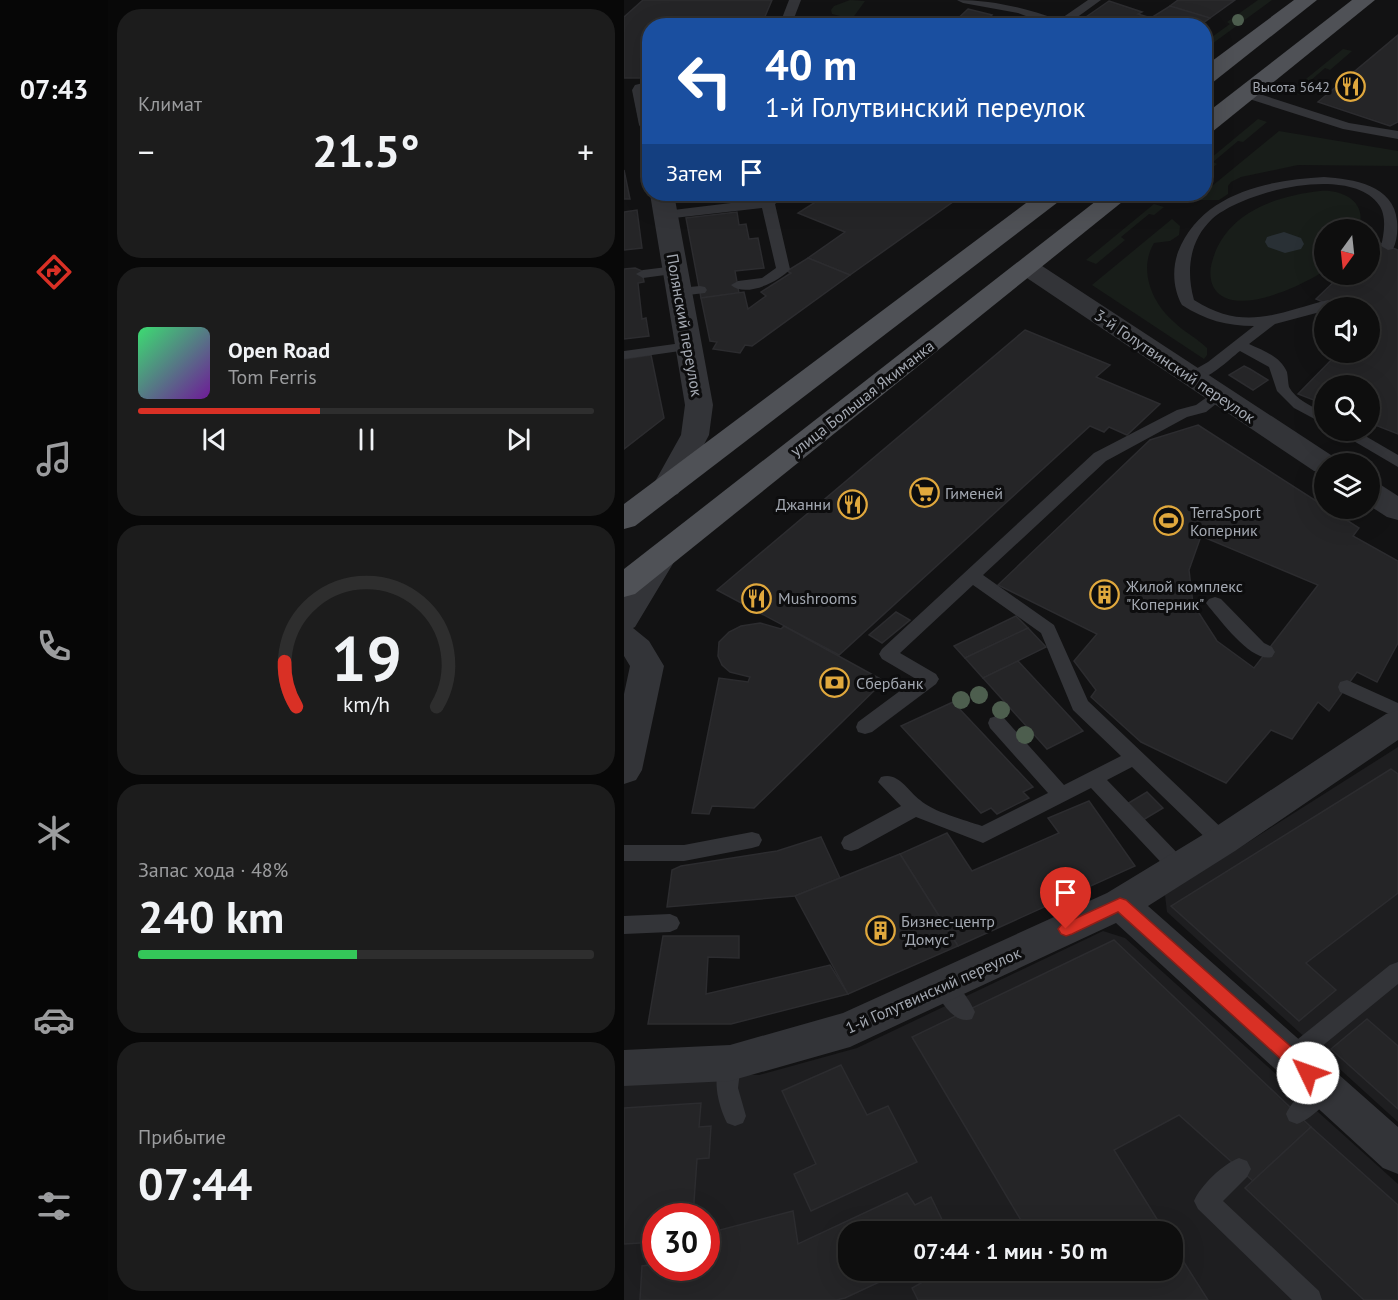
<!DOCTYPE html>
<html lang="ru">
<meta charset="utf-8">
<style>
:root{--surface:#0e0e0e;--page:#1c1c1c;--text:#f1f3f6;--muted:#9b9c9e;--line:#2e2e2e;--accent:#d93025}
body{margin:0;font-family:"PT Sans",sans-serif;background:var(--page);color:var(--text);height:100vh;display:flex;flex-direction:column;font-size:22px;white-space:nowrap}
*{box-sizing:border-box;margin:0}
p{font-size:20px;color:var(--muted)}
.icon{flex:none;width:33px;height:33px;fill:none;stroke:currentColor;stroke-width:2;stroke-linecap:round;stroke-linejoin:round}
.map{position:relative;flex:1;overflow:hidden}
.sheet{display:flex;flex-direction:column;gap:9px;padding:9px;background:#080808;width:516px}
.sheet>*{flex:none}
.banner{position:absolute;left:18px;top:18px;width:570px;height:183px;border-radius:24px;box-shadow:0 6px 24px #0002,0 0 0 2px var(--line);background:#1a4fa0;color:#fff;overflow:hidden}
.needle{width:39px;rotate:195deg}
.controls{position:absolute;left:690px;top:219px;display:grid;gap:12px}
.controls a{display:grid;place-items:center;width:66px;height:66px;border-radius:50%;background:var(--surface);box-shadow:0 6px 24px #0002,0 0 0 2px var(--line);font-size:30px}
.speed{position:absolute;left:18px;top:1203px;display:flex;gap:12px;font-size:30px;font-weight:700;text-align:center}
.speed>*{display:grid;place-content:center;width:78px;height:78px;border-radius:50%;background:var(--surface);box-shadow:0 6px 24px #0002,0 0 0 2px var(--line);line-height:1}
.speed .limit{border:9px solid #d22;background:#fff;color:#111}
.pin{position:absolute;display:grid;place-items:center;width:51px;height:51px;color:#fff;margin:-62px -26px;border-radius:50% 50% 50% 0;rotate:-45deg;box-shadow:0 0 6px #0007}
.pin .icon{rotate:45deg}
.me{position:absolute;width:66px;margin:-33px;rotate:312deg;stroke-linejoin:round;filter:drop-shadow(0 0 4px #0008)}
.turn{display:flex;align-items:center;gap:21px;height:126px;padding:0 24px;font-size:27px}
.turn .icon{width:78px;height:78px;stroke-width:2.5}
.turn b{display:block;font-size:42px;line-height:51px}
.then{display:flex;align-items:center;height:57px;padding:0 24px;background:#0003;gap:12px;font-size:22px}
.big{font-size:45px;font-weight:700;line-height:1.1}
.sheet .tile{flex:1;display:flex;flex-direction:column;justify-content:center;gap:9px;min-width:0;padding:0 21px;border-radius:24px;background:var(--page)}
.sheet .dial{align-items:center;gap:0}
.dial svg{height:156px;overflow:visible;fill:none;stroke:var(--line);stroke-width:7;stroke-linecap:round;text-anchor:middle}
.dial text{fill:var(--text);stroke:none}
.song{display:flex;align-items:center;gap:18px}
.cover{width:72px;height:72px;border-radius:9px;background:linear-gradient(135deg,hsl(140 70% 55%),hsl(280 70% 35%))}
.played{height:6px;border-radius:3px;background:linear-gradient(90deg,var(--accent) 40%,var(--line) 40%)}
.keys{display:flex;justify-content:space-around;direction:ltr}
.heat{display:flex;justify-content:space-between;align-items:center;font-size:33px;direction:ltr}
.charge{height:9px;border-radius:4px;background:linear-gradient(90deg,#34c759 48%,var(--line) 0)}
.trip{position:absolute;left:214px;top:1221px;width:345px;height:60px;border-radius:24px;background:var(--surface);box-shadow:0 6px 24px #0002,0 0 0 2px var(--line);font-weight:700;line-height:60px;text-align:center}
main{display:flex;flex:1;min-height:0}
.tab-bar{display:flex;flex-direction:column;width:108px;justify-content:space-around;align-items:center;background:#060606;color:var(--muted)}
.tab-bar .icon{width:42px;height:42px}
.tab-bar .current{color:var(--accent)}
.tab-bar b{font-size:27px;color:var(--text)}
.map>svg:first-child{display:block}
.built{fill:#1e1e20;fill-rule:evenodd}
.green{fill:#181d19}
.water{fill:#293035}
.building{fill:#252527;stroke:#2c2c2f;stroke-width:1.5;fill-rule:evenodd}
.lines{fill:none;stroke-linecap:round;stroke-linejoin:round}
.service{fill:#333438;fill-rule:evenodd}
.minor{fill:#333438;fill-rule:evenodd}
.tertiary{fill:#333438;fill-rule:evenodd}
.primary{fill:#4f5156;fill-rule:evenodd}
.tree{fill:#4d5e4e}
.route{fill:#d93025;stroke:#8d1f18;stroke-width:1.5}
.labels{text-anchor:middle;stroke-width:6;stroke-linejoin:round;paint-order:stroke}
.far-poi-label{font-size:14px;fill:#a4a9b2;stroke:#0d0d0e;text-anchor:end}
.street-label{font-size:16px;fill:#a4a9b2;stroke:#0d0d0e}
.poi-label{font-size:16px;fill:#a4a9b2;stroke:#0d0d0e;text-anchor:start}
</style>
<main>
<nav class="tab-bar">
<b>07:43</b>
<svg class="icon current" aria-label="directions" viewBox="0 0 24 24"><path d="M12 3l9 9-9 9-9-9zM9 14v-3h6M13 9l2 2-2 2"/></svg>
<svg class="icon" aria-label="music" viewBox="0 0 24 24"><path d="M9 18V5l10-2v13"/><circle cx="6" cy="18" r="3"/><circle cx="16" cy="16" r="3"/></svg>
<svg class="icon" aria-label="phone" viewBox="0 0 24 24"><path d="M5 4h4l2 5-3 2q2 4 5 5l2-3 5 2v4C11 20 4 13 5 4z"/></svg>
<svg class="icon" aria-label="climate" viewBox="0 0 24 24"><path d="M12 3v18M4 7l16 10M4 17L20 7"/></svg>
<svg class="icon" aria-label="car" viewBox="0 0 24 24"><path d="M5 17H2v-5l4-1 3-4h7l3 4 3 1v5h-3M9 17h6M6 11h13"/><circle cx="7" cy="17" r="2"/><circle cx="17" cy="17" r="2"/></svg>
<svg class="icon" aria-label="filters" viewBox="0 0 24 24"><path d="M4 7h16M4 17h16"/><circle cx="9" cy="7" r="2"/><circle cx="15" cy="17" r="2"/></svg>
</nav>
<section class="sheet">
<div class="tile"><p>Климат</p>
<div class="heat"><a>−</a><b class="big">21.5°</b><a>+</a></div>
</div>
<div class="tile">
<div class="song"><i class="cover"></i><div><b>Open Road</b><p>Tom Ferris</p></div></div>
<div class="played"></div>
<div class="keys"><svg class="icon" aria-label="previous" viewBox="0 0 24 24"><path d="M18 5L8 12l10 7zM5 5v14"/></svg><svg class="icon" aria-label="pause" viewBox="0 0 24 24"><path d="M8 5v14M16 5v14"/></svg><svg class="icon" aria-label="next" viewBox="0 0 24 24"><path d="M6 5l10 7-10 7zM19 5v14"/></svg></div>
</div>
<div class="tile dial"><svg viewBox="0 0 100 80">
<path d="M14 69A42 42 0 1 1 86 69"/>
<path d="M14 69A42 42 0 0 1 8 46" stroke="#d93025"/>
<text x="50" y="56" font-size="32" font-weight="700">19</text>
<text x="50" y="72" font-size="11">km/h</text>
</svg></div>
<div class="tile"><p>Запас хода · 48%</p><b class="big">240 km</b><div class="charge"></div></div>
<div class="tile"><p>Прибытие</p><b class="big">07:44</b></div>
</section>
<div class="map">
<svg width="774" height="1300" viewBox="0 0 774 1300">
<rect width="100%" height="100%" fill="#121213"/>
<!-- built -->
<g class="built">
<polygon points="774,747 774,1122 543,912 541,895"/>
<path d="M479,931L501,938L774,1184V1300H0V1084L108,1074L135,1075L233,1048ZM32,1216H82V1268H32ZM225,1232H549V1270H225Z"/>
</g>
<!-- green -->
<g class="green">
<polygon points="226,0 241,1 228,19 208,14 207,10 210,6"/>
<polygon points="634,0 648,0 581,49 581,42 606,24 603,22"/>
<polygon points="719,49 728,51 706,70 701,68 679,87 683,89 676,95 666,92"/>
<polygon points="634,119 643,122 619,142 614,141 589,162 593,164 581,174 581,163"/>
<polygon points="655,131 774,151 774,166 674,165 617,177 607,182 604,186 604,194 595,200 571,200"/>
<path d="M696,191C719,189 745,203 734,229L700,230V271C679,285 615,316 593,292C586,285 585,272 588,262C601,213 651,196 696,191Z"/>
<polygon points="530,204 540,207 530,215 525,214 497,237 501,240 472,264 462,260"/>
<path d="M548,219L556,226L555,235L546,241L530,243C514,270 528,303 550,322C560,332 573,338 583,348V355L580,359L468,285Z"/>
</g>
<!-- water -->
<polygon class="water" points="660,232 677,238 680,244 677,249 661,253 644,247 641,242 643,237"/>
<!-- building -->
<g class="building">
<polygon points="19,0 148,0 137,26 26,26 26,78 0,78 0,17"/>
<polygon points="554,0 611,0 586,18 546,6"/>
<polygon points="485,1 518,12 514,14 527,18 546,6 586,18 575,26 489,26 462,17"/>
<polygon points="344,9 368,15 357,26 326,26"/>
<polygon points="774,35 774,122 766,126 694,102"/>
<polygon points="0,170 6,199 0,199"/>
<polygon points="204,194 340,194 226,275 184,258 221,232 174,213"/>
<polygon points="13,210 18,248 0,250 0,212"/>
<polygon points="113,212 115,225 122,224 125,239 134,238 140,268 111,271 115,293 77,298 62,218"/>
<polygon points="753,242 774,250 774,434 746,423 746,386 700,386 700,404 674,394 715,352 746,352 746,308 713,308 692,299 718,274 746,274 746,249"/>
<polygon points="184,258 226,275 128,346 121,345 116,353 89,349 93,342 86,341 77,298 120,292 124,309 142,296 137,292 167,273 163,271"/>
<polygon points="11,268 18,271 20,282 14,283 18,319 22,318 25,336 0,339 0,269"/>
<polygon points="401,330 486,365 472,377 536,404 503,435 485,427 480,432 466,426 215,655 93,590"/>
<polygon points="27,355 40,418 0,449 0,359"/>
<polygon points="620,366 626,369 644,380 629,390 605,375"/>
<path d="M574,425L700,506V508H704L735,528L729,536L774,561V643L753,682L733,672L705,711L694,702L668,739L647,730L602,783L517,742L467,697L472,690L450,661L473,634L374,585L526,440ZM577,536L694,585L630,668L593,641L569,604L565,570Z"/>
<polygon points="272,612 286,620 258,643 245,635"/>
<polygon points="392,616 404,628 341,658 330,646"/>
<polygon points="136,623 157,629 160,626 260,681 130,808 88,806 85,814 68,813 95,678 124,682 126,677 106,672 98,665 94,656 95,642 105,632 117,626"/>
<polygon points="404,628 422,647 359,678 341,658"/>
<polygon points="394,661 459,731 423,749 359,678"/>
<polygon points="329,702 409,787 399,792 405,798 373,814 367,808 357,813 277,726"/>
<polygon points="767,769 774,774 774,893 682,963 712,990 675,1021 547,906"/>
<polygon points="523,792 539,808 519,820 503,804"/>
<polygon points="465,801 511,866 334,946 276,854 323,833 348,871 435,833 424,818"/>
<polygon points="197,837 216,878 171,896 43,907 48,870 57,866 153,851"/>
<polygon points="276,854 334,946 224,994 171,896"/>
<polygon points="39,936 115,936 115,958 84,957 82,994 206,965 224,994 107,1024 24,1024"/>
<polygon points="490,940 687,1127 629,1181 555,1115 490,1150 541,1232 392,1232 401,1227 288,1037"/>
<polygon points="743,1019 774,1046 774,1109 707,1049"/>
<polygon points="217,1065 243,1115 264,1106 293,1162 187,1211 170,1174 192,1164 158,1091"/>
<polygon points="77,1103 75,1127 87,1126 85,1158 73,1159 69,1216 32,1216 32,1242 0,1244 0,1108"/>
<polygon points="687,1127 774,1205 774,1300 740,1300 621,1188"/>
<polygon points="283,1193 291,1205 307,1197 324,1232 225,1232 225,1270 281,1270 221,1298 212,1300 16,1300 18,1266 32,1264 32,1268 82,1268 82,1262 90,1261 88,1232 169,1211 174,1244"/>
<polygon points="549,1245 584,1300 294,1300 288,1288 320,1270 549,1270"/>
</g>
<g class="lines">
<!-- service -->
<g class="service">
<polygon points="165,0 177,0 167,26 155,26"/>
<path d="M333,0C369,0 401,8 435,20L464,0H477L441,26H428L394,13L339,3Z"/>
<polygon points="320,18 326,21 322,26 310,26"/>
<polygon points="623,90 725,123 774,131 774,139 719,129 619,97 617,94"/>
<path d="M700,177C729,179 770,185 773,221C774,230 773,241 769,249L764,250L757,246C760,234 763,216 755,205C727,164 619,191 588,219C565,241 562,271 570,300C621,332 652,313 704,300L709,301L711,304L709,307L700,308V310L696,312L651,324L625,344C640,351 656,356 663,372C664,377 664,383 665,387C671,399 689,407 700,413V424L670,408L653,391L645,367L616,351C603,361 580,385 563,380L560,377L563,374L584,362L630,326C603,326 581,320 558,305C549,289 548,269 554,252C577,193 644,180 700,177Z"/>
<path d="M150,194H165L151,204L166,269C155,282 121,298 107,285L114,281L138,278L152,268L138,208L41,219L34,215L41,211L140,199Z"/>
<polygon points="51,266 56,267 58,270 56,273 19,278 12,274 19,270"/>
<polygon points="76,286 81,287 83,290 81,293 55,296 48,292 55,288"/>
<polygon points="65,342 70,343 72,346 70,349 0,359 0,351"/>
<path d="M595,390L603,395L582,412L563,417L482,461L359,575L430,625L464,701L605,835L608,841L605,847L598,849L591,847L508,767L483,780L561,861L564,867L561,873L554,875L547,873L467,788L359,843L292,817L234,849L227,851L220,849L217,843L220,837L277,806L254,782L257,777C274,771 284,791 296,800C309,812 341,820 358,826L424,793L366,728L364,723L366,718L373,716L380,718L440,785L497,756L449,710L417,633L349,585L276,653L312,674L315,679L312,684L248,732L241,734L234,732L232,727L234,722L292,679L258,659L255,654L258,649L470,453L553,410L572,405L590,392Z"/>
<polygon points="711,430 731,430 774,455 774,467"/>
<path d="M591,597L597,599L640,643L648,647L651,652L648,657C628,663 598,622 585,607L582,603L585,599Z"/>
<polygon points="723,680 774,703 774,718 716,692 714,687 716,682"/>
<polygon points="128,832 135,834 138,840 135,846 128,848 60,861 0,861 0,845 60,845"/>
<polygon points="46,914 53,917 56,923 53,929 46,932 0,934 0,916"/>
<polygon points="774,962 774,984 675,1065 667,1068 659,1065 656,1058 659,1051 766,965"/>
<path d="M320,977C333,981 345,999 351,1012L348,1019C330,1025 316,1001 309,986L312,979Z"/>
<path d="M106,1053L114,1056L117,1063L114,1088L122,1116L119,1123L111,1126L103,1123C93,1102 88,1078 98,1056Z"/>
<path d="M700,1078L708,1081L711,1088C705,1102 687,1119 673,1124L665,1121L662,1114C668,1100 686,1083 700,1078Z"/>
<path d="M615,1158L623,1161L627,1169L623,1177L599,1201L695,1291L698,1300H668L574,1209L570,1201C577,1185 599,1164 615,1158Z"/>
</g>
<!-- minor -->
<g class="minor">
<polygon points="19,83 26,85 26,132 18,130 15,125 8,90 11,85"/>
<polygon points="26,194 50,194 89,405 85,435 54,494 43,497 32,494 28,487 57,435 61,405"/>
<polygon points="403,259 412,262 710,457 714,464 700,464 700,473 690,471 394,272 390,267 394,262"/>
<polygon points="746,482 757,485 774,496 774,520 763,517 746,506"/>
<polygon points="774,710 774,740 611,851 524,906 774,1127 774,1174 759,1168 492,923 226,1047 106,1081 0,1086 0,1050 106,1045 219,1013 483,893 585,831 762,714"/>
</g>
<!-- tertiary -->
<polygon class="tertiary" points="37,546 48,549 53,557 11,627 9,628 25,641 40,666 18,770 12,780 0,784 0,694 6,666 0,656 0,592 26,549"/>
<!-- primary -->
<g class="primary">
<polygon points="670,0 693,0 588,83 580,84 580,67"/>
<polygon points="728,0 751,0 588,132 580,134 580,115"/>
<polygon points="414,194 441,194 438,199 11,526 0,529 0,504"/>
<polygon points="481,194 508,194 11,594 0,597 0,569"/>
</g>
</g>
<!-- trees -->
<g class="tree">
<circle cx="614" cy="20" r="6"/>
<circle cx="355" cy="695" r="9"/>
<circle cx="337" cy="700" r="9"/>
<circle cx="377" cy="710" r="9"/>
<circle cx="401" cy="735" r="9"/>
</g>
<!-- route -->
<polygon class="route" points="496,898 502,900 690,1067 692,1073 690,1078 684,1080 678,1078 494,912 448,934 442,936 437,934 434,929 437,925"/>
<!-- icons -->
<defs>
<symbol id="restaurant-ring" viewBox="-11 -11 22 22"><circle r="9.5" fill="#0d0d0e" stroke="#e0a83d" stroke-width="1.5"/><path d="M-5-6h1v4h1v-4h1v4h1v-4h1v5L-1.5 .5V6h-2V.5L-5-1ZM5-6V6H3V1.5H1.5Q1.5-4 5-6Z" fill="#e0a83d"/></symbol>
<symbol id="supermarket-ring" viewBox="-11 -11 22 22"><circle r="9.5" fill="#0d0d0e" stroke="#e0a83d" stroke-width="1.5"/><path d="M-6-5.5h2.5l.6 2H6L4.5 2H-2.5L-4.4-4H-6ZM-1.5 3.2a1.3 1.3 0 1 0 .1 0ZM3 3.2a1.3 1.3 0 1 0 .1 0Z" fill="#e0a83d"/></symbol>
<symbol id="stadium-ring" viewBox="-11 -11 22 22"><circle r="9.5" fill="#0d0d0e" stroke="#e0a83d" stroke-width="1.5"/><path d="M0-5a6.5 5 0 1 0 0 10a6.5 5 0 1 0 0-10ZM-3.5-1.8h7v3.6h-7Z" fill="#e0a83d"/></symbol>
<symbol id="building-ring" viewBox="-11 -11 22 22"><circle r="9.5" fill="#0d0d0e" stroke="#e0a83d" stroke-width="1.5"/><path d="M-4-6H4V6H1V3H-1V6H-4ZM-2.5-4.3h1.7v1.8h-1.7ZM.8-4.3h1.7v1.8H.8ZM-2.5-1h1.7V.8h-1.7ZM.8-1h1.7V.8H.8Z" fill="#e0a83d"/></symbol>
<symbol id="bank-ring" viewBox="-11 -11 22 22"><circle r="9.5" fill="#0d0d0e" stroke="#e0a83d" stroke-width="1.5"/><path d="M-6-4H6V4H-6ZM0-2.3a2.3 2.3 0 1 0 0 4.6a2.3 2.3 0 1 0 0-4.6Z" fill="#e0a83d"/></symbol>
</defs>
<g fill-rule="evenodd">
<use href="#restaurant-ring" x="710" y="70" width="33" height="33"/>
<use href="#supermarket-ring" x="284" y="476" width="33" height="33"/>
<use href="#restaurant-ring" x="212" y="488" width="33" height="33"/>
<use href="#stadium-ring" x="528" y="504" width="33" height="33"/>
<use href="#building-ring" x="464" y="578" width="33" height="33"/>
<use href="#restaurant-ring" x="116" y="582" width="33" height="33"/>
<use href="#bank-ring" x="194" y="666" width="33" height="33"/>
<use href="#building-ring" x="240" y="914" width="33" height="33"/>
</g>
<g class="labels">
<!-- far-poi labels -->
<g class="far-poi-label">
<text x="706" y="92">Высота 5642</text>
</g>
<!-- street labels -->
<g class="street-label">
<text transform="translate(61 325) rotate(80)" y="6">Полянский переулок</text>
<text transform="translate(551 366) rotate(34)" y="6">3-й Голутвинский переулок</text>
<text transform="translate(238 398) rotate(-38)" y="6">улица Большая Якиманка</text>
<text transform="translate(309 990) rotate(-24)" y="6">1-й Голутвинский переулок</text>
</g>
<!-- poi labels -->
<g class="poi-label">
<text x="321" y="499">Гименей</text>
<text x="207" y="510" text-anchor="end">Джанни</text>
<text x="566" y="518">TerraSport<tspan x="566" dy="18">Коперник</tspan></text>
<text x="502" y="592">Жилой комплекс<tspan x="502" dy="18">"Коперник"</tspan></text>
<text x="154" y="604">Mushrooms</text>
<text x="232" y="689">Сбербанк</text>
<text x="277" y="927">Бизнес-центр<tspan x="277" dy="18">"Домус"</tspan></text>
</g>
</g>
</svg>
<div class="controls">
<a><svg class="needle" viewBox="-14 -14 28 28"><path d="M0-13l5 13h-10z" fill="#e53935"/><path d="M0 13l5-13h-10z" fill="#9b9c9e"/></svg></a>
<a><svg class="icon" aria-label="sound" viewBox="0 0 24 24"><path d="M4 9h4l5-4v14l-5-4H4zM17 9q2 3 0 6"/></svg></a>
<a><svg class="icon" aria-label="search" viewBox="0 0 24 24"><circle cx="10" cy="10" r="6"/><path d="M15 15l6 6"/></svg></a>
<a><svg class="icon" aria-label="layers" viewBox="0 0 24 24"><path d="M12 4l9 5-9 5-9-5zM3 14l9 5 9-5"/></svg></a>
</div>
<div class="speed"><div class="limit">30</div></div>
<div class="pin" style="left:442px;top:929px;background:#d93025"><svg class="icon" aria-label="arrive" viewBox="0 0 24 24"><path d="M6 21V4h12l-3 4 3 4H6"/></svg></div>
<svg class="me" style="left:684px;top:1073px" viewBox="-20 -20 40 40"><circle r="19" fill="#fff"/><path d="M0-13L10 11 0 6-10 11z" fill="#d93025"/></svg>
<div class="trip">07:44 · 1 мин · 50 m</div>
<div class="banner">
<div class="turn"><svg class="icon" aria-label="left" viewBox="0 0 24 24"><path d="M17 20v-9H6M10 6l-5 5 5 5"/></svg><div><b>40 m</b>1-й Голутвинский переулок</div></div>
<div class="then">Затем<svg class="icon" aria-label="arrive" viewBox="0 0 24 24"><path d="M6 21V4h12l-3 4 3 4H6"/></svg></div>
</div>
</div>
</main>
